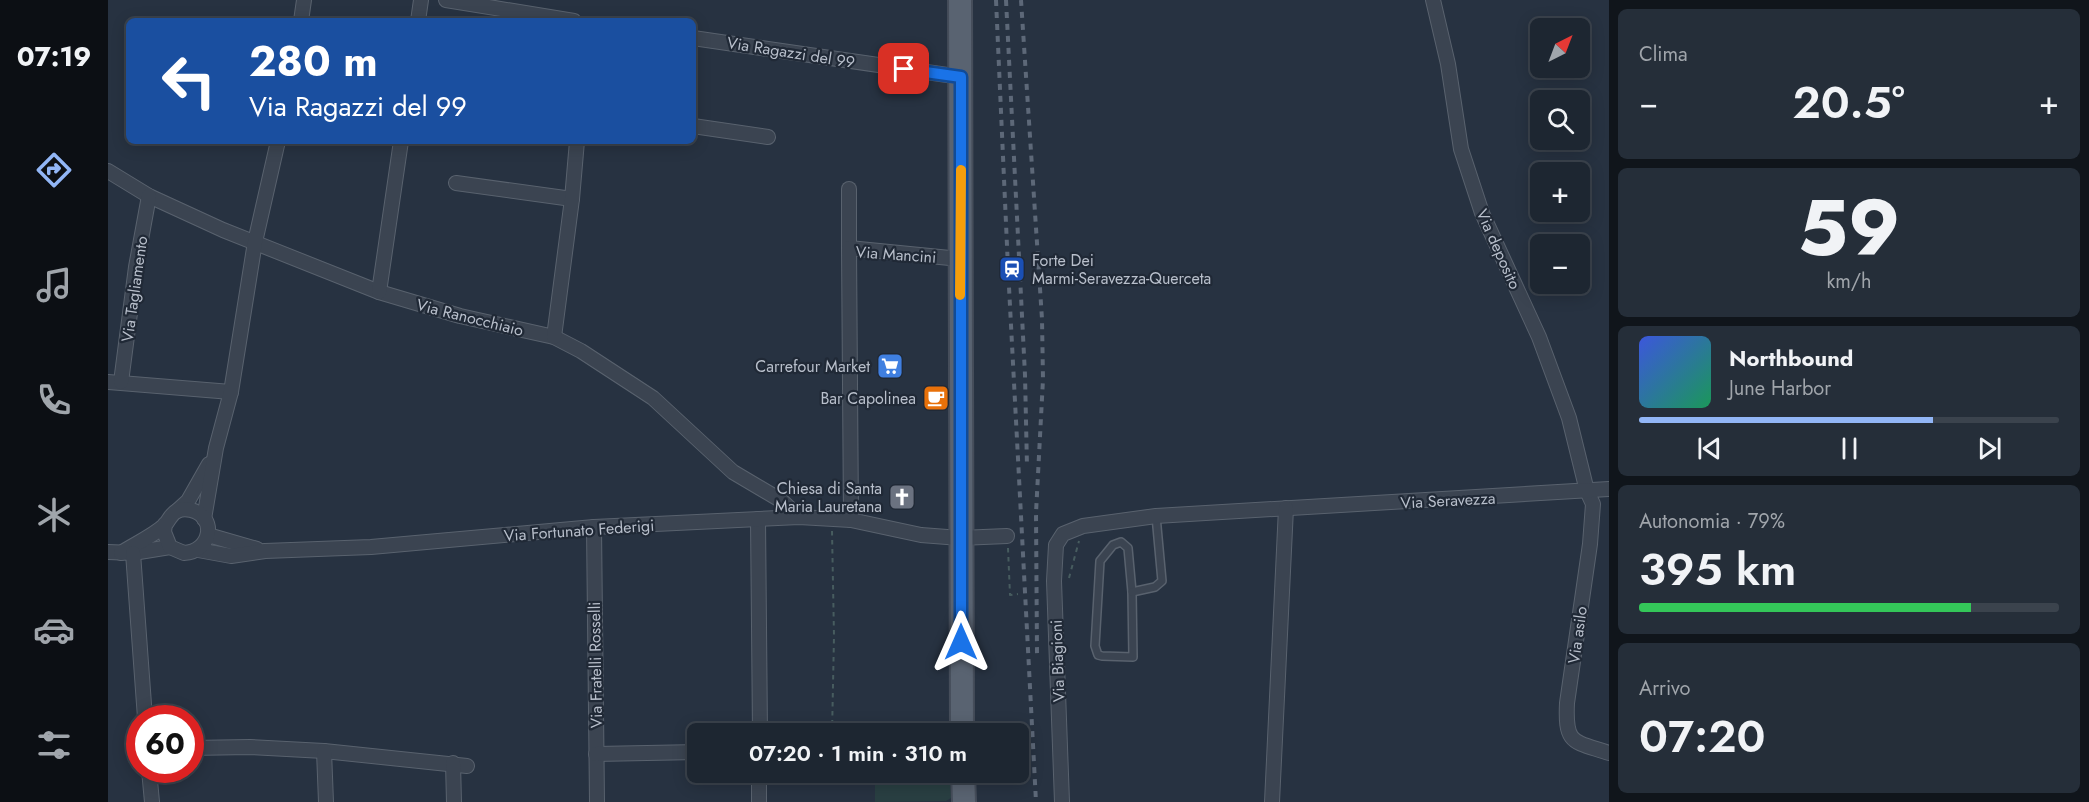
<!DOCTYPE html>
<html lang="it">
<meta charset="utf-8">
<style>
:root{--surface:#1d2631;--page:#252e39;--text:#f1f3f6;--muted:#a0a5ab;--line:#3b434d;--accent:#92b6f6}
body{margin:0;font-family:Jost,sans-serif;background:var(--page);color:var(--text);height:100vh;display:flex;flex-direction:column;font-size:22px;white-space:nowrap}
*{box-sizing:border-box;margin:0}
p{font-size:20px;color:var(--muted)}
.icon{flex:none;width:33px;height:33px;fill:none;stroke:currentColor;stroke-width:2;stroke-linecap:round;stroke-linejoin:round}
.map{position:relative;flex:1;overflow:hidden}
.side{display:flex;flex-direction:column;gap:9px;padding:9px;background:#10151b;width:480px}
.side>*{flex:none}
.guide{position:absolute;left:18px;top:18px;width:570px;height:126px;border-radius:9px;box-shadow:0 3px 15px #0003,0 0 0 2px var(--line);background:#1a4fa0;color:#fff;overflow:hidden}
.needle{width:39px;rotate:42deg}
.controls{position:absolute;left:1422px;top:18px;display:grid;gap:12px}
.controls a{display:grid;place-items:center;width:60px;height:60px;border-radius:9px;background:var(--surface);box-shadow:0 3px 15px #0003,0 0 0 2px var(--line);font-size:30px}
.speed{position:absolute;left:18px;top:705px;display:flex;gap:12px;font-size:30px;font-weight:700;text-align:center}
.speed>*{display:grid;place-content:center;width:78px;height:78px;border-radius:50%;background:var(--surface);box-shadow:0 3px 15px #0003,0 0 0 2px var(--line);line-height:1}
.speed .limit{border:9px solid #d22;background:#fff;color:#111}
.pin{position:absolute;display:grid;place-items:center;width:51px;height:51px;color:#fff;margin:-26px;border-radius:12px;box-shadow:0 3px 9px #0006}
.me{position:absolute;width:66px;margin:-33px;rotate:0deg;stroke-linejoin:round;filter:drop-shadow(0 0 4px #0008)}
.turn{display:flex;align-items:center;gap:21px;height:126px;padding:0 24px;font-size:27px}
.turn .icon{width:78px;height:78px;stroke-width:2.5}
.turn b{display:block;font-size:42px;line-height:51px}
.big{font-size:45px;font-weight:600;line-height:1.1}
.side .card{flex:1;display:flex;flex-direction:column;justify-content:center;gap:9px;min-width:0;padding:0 21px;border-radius:9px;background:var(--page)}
.side .dial{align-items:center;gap:0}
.dial b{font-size:78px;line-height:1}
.song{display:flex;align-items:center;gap:18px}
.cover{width:72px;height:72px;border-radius:9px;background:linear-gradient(135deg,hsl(230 70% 55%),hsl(150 70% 35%))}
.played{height:6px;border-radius:3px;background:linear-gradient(90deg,var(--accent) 70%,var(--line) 70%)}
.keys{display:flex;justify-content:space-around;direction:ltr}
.heat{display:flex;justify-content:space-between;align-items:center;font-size:33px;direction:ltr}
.charge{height:9px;border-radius:4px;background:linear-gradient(90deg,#34c759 79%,var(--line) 0)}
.trip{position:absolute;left:579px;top:723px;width:342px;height:60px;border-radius:9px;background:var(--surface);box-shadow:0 3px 15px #0003,0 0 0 2px var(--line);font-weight:600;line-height:60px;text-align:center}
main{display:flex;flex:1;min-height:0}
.dock{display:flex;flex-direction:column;width:108px;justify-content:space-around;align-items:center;background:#0c0f14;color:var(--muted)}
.dock .icon{width:42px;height:42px}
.dock .active{color:var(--accent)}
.dock b{font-size:27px;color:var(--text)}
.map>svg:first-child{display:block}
.green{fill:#293f42}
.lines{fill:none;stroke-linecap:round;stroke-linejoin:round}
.lane-casing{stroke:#59626e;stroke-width:10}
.street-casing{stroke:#59626e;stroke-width:16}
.primary-casing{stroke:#454d5a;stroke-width:26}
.path{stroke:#475c5f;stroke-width:2;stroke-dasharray:4.5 4.5;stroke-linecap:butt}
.lane{stroke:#3b4451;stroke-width:7}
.street{stroke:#3b4451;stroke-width:14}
.primary{stroke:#596371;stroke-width:22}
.rail{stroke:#5d6878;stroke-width:4;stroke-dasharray:6 6;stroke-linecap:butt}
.route-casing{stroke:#114b97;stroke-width:15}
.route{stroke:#1a73e8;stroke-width:10}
.slow{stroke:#f59e0b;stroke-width:10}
.labels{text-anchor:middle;stroke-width:4.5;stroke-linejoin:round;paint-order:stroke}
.street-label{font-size:16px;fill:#b8bfcb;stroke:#202936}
.poi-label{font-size:16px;fill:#b8bfcb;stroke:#202936;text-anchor:end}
</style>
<main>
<nav class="dock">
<b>07:19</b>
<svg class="icon active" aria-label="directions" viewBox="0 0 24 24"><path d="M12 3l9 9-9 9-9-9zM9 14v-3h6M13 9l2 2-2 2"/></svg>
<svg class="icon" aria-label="music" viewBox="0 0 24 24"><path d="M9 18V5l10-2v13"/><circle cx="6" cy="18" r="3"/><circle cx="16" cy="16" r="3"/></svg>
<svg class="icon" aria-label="phone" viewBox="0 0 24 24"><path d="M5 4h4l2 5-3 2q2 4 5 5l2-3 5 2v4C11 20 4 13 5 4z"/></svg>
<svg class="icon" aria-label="climate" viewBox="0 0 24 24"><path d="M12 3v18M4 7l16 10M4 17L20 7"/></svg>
<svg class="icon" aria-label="car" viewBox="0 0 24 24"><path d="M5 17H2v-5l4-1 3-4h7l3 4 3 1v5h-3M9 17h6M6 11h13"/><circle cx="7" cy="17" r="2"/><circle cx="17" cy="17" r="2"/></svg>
<svg class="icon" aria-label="filters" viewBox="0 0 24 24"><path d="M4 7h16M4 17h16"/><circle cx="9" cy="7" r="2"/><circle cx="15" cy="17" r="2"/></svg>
</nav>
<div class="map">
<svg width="1501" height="802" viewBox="0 0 1501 802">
<rect width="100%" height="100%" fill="#273241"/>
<!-- green -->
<polygon class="green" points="771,773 842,773 843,798 838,801 767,802 767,780"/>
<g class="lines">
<defs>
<g id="lane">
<polygon points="1013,542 1020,548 1024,592 1025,657 994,656 990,655 987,646 992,561 1005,545"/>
<polyline points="1024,592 1047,587 1054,581 1048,516"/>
</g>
<g id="street">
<polyline points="338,0 466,21"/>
<path d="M1325,0L1340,64L1353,149L1374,213L1431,337L1461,418L1479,491L1485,504L1482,544L1459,703C1457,745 1465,741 1501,753"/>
<polyline points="193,21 196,0"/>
<polyline points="310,21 313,0"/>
<polyline points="585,38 853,77"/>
<polyline points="585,126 660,137"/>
<polyline points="0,171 41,196 115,230 271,292 352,316 446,337 473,351 545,398 625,472 674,501 691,517"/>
<polyline points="348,183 464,199"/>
<polyline points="741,189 741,248"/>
<polyline points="271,292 293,141"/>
<polyline points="446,337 464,199 469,141"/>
<polyline points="0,382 123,392"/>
<polyline points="13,382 28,267 41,196"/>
<polyline points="69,511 80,501 101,464"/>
<polyline points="96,519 108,448 123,392 147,242 170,141"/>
<polyline points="650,519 652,734"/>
<polyline points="743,520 741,248 852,259"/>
<polyline points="486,527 489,802"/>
<polyline points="100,535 149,549"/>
<polyline points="90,550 123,556 157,551 263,547 486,527 691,517 743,520 813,535 852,538 899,536"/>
<polyline points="0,552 25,553 62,547"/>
<path d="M13,553C27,544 45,536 57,525C61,520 63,514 69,511C73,509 79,509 83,510C110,517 103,552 76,553L62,547L56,532L57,524"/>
<polyline points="25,553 37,718"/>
<polyline points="82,748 142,747 216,751 359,766"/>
<polyline points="216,751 218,802"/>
<polyline points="488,754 590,752"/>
<polyline points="345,763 346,802"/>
<polyline points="41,770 44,802"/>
<polyline points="651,802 651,772"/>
<polyline points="954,802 946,581 948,545 955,534 975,526 1048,516 1501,489"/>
<polyline points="1164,802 1178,508"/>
</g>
<g id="primary">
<polyline points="852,0 854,734"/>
<polyline points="855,772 856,802"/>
</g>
</defs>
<!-- lane casing -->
<use href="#lane" class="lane-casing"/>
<!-- street casing -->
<use href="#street" class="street-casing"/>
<!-- primary casing -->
<use href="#primary" class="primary-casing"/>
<!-- path -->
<g class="path">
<polyline points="724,531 726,636 724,734"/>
<polyline points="900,548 902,595 910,594"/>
<polyline points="961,578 971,541"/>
</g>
<!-- lane -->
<use href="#lane" class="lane"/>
<!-- street -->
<use href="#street" class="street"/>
<!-- primary -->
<use href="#primary" class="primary"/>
<!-- rail -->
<g class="rail">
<polyline points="888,0 900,268 928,802"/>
<polyline points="898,0 917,375 919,467"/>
<polyline points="913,0 934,319 935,379 928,513 929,654"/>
</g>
</g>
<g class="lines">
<defs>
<polyline id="route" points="796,69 853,77 853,642"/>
</defs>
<!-- route casing -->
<use href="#route" class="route-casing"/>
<!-- route -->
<use href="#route" class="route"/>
<!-- slow -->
<polyline class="slow" points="852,295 853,170"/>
</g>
<!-- icons -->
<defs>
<symbol id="station-square" viewBox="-11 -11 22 22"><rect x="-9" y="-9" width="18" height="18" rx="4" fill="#1a4fb4" stroke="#202936"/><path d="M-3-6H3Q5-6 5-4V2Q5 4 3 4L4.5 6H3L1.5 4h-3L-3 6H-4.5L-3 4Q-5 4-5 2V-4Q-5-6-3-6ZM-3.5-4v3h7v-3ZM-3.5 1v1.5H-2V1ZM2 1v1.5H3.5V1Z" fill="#fff"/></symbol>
<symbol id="supermarket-square" viewBox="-11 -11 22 22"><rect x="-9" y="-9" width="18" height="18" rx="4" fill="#3f7fe0" stroke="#202936"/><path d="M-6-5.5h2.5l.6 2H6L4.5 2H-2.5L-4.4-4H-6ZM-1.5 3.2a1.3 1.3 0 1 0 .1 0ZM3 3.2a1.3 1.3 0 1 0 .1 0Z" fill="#fff"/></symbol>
<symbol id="cafe-square" viewBox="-11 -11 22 22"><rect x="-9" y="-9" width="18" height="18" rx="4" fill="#e8710a" stroke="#202936"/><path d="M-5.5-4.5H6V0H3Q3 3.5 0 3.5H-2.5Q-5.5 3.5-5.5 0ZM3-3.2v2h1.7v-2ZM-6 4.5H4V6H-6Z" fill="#fff"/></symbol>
<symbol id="church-square" viewBox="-11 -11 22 22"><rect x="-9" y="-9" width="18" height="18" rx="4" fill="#6b7280" stroke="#202936"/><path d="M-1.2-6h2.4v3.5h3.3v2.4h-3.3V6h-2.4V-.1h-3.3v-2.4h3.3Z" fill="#fff"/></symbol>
</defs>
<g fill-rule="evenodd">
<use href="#station-square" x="889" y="254" width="30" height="30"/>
<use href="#supermarket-square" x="767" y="351" width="30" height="30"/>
<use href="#cafe-square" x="813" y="383" width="30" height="30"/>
<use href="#church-square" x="779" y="482" width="30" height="30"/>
</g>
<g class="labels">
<!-- street labels -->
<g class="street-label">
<text transform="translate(683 52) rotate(9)" y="6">Via Ragazzi del 99</text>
<text transform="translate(1391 249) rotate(66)" y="6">Via deposito</text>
<text transform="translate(788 254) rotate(4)" y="6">Via Mancini</text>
<text transform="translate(26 289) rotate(-82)" y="6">Via Tagliamento</text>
<text transform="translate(362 317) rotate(14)" y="6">Via Ranocchiaio</text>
<text transform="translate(1340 500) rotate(-3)" y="6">Via Seravezza</text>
<text transform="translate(471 530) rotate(-4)" y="6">Via Fortunato Federigi</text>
<text transform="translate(1469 635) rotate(-82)" y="6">Via asilo</text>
<text transform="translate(949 661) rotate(-92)" y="6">Via Biagioni</text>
<text transform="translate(487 665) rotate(-91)" y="6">Via Fratelli Rosselli</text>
</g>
<!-- poi labels -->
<g class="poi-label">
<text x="924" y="266" text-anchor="start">Forte Dei<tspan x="924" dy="18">Marmi-Seravezza-Querceta</tspan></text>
<text x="762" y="372">Carrefour Market</text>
<text x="808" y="404">Bar Capolinea</text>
<text x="774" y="494">Chiesa di Santa<tspan x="774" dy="18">Maria Lauretana</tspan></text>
</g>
</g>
</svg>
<div class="controls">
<a><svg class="needle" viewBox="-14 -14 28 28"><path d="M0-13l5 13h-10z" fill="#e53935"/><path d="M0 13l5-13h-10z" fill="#a0a5ab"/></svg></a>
<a><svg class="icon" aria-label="search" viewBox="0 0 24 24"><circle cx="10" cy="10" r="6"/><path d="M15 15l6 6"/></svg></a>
<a>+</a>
<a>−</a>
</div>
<div class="speed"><div class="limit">60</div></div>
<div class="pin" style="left:796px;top:69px;background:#d93025"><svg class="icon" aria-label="arrive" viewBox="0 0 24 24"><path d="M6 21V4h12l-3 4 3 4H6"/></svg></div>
<svg class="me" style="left:853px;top:642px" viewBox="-20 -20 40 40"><path d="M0-17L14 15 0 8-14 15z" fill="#1a73e8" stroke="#fff" stroke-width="4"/></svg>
<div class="trip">07:20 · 1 min · 310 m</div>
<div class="guide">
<div class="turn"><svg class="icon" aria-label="left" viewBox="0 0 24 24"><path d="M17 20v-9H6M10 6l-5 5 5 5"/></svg><div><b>280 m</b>Via Ragazzi del 99</div></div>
</div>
</div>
<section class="side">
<div class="card"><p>Clima</p>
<div class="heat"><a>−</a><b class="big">20.5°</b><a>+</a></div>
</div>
<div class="card dial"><b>59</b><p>km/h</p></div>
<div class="card">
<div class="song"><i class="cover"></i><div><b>Northbound</b><p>June Harbor</p></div></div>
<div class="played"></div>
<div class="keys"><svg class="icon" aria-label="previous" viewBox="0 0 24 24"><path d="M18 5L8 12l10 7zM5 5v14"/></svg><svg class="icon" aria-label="pause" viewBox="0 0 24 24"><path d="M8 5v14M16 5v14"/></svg><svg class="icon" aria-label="next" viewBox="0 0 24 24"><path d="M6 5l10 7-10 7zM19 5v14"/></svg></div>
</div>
<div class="card"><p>Autonomia · 79%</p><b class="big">395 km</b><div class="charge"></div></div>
<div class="card"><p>Arrivo</p><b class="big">07:20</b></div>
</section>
</main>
